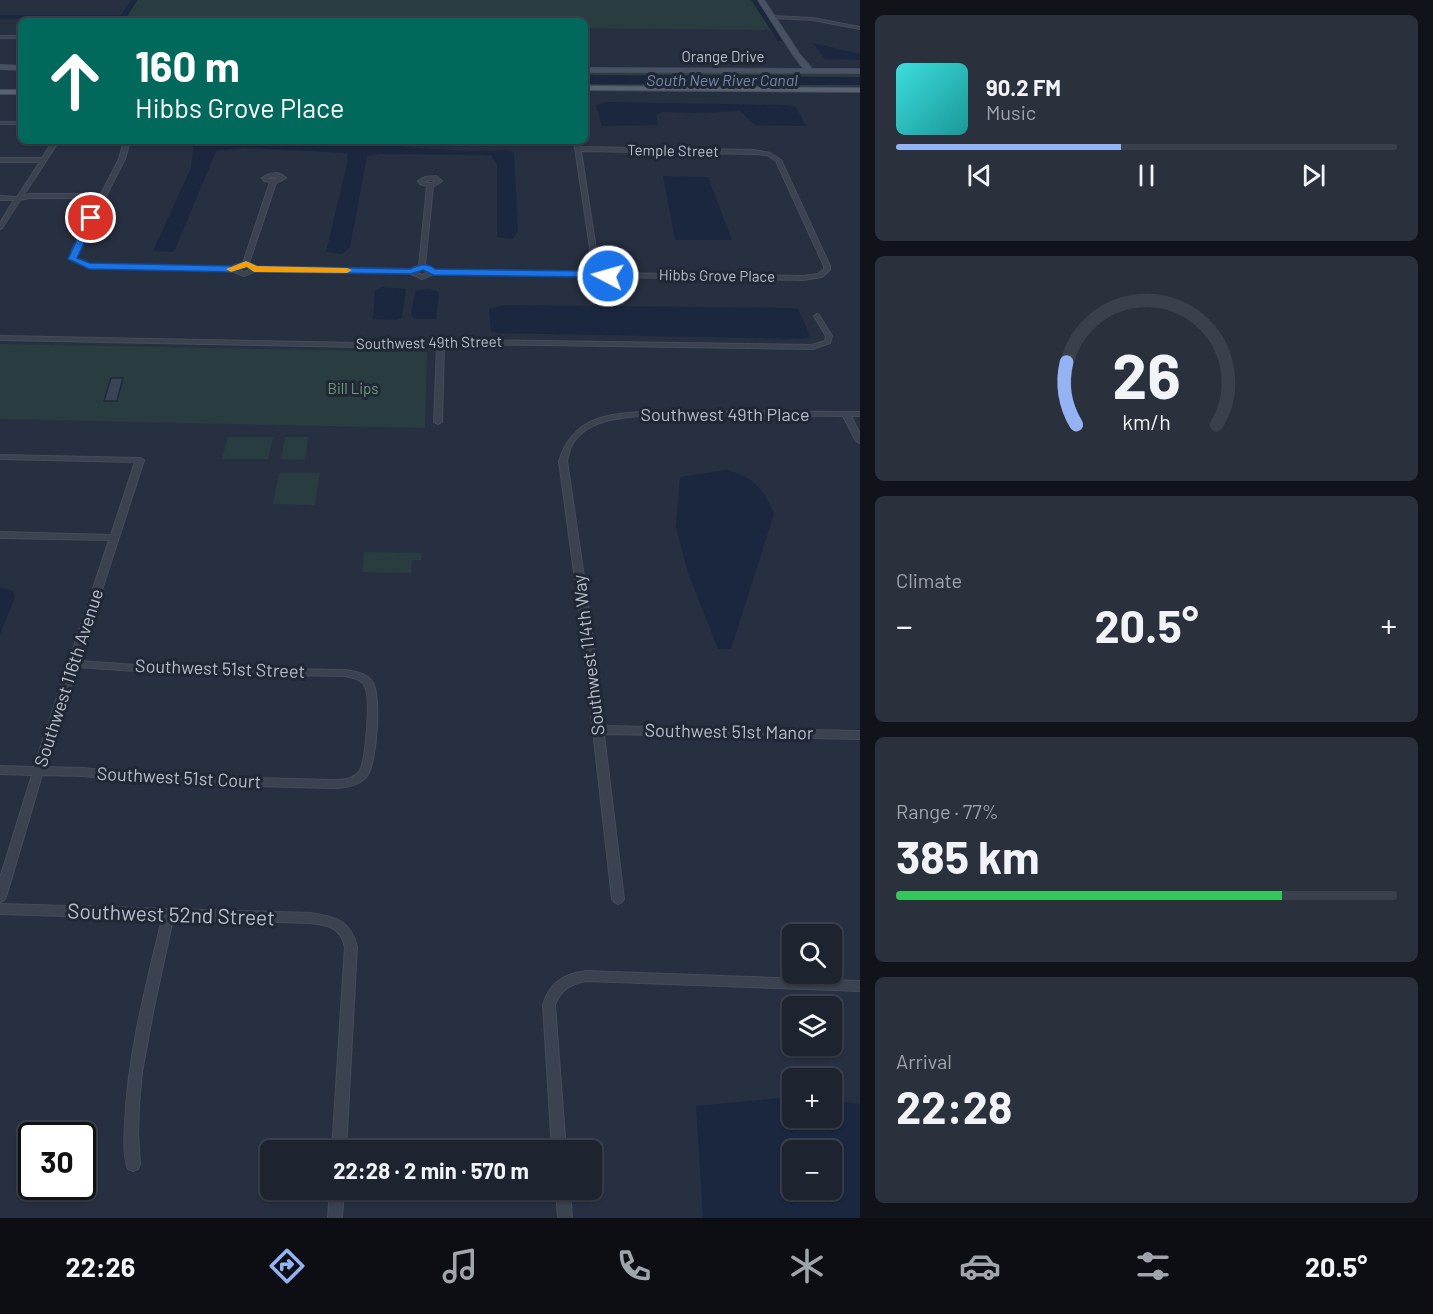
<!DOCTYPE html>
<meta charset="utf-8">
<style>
:root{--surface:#1d2430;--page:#2a303c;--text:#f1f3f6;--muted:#a0a4ab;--line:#3b414c;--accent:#94b3f4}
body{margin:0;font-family:Barlow,sans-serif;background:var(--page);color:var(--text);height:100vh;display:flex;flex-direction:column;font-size:22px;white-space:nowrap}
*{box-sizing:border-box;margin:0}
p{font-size:20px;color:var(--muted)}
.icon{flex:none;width:33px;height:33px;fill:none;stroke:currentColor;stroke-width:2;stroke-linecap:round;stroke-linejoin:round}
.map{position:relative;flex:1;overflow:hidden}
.details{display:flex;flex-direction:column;gap:15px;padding:15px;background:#10141a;width:573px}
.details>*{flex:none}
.hud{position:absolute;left:18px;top:18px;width:570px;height:126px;border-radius:9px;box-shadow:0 2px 4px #0004,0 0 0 2px var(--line);background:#00695c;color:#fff;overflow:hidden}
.buttons{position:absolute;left:782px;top:924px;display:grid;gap:12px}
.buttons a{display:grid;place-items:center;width:60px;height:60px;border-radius:9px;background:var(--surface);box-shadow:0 2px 4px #0004,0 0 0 2px var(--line);font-size:30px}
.speed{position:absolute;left:18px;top:1122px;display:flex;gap:12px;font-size:30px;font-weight:700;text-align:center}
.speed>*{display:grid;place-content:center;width:78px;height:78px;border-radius:50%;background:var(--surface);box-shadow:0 2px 4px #0004,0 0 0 2px var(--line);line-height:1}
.speed .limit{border:3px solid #111;border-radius:9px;background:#fff;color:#111}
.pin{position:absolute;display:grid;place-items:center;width:51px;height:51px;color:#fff;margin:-26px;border:3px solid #fff;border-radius:50%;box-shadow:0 2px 6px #0007}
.me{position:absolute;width:66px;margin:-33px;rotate:276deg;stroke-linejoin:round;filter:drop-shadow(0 0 4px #0008)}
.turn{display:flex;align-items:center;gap:21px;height:126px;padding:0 18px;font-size:27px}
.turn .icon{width:78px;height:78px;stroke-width:2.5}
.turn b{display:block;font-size:42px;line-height:51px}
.big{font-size:45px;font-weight:700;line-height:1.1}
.details .widget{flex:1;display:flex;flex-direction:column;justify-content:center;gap:9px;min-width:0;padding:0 21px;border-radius:9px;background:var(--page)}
.details .dial{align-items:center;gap:0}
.dial svg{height:156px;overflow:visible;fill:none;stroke:var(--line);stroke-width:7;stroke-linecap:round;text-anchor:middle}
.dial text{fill:var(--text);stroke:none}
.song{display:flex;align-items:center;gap:18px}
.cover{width:72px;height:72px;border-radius:9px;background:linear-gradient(135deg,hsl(180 70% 55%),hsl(180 70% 35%))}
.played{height:6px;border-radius:3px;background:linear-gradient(90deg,var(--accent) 45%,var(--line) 45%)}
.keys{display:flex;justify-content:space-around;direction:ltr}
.heat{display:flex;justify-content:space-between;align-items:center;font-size:33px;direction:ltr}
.charge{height:9px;border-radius:4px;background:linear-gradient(90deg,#34c759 77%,var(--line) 0)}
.trip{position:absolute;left:260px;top:1140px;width:342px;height:60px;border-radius:9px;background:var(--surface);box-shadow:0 2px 4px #0004,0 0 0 2px var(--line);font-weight:700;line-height:60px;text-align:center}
.dock{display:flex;height:96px;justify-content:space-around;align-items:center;background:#0c0e13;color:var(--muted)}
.dock .icon{width:42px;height:42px}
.dock .selected{color:var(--accent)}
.dock b{font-size:27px;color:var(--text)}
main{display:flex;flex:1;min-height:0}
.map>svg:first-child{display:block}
.green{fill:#293d41}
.water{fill:#1a273e;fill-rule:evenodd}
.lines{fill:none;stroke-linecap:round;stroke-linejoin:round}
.canal{fill:#1a273e;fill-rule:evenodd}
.building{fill:#394456;stroke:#222a37;stroke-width:1.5}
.street-casing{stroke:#454c59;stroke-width:2}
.secondary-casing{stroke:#454c59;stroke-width:2}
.primary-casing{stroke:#454c59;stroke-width:2}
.street{fill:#3b4350;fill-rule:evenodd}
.secondary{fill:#495263;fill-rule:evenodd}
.primary{fill:#596270;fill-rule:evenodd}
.route{fill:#1a73e8;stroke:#114b97;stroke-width:1.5}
.slow{fill:#f59e0b}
.labels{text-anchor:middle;stroke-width:6;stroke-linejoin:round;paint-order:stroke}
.far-street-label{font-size:15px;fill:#b8beca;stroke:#202836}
.far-park-label{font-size:15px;fill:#709a7c;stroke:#202836}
.far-water-label{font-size:16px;font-style:italic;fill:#7386a8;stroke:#202836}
.street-label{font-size:18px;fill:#b8beca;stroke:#202836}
.near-street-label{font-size:21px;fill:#b8beca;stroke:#202836}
</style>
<main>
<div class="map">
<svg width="860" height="1218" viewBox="0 0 860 1218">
<rect width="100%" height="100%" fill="#273040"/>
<!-- green -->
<g class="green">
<polygon points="138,0 753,0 773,30 585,28 585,21 124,21"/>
<polygon points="585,71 860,72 860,88 585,86"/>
<polygon points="0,344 427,352 425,428 0,419"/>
<polygon points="228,437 273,437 268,459 222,459"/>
<polygon points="285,437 308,437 305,460 281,459"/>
<polygon points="279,473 320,473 315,505 273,504"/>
<polygon points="364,552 422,553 421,560 412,560 411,573 362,572"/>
</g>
<!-- water -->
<g class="water">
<polygon points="813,43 860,54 860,60 825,59"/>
<polygon points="585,75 860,77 860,85 585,84"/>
<polygon points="607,102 786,105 796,107 806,126 755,125 740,111 700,113 663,112 656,115 658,125 602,126 596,105"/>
<polygon points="194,141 339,141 433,149 470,151 504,150 514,152 518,231 513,239 497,237 497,164 491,155 380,154 367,156 350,247 342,254 326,252 347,164 347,153 245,148 216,151 174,252 153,251 191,168"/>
<polygon points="663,176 708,177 732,240 675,240"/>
<polygon points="383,287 406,289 402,318 396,320 373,319 375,291"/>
<polygon points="428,289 437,291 439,294 436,319 415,319 411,315 415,292 418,290"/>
<polygon points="504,305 792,308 798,309 810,335 809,338 798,339 496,333 491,331 489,309"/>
<path d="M727,470C756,479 762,487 774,514L731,649H718L688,573L676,527L680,477Z"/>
<polygon points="0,587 13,591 15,598 0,634"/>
<path d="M792,1097V1118H831V1100L860,1104V1218H703L696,1106ZM792,1150H831V1190H792Z"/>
</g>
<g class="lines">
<!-- canal -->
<g class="canal">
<polygon points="131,0 137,0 124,21 118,21 119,19 0,19 0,15 121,15"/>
<polygon points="751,0 757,0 782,41 778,41"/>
</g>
</g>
<!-- building -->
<polygon class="building" points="111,378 123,378 117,401 104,401"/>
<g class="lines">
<defs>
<g id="street">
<polygon points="773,16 813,18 860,27 860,29 813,20 772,18"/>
<rect x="0" y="36" width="21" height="2"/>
<rect x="0" y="122" width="21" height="2"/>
<path d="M53,141H59L23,196L29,194H101L119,159L124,141H130L125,159L78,250L75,258L90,264L232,267L234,265L243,263L270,182L264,181L262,178C270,172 279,171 286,178L276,183L249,263L257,267L412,269L414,267L419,266L427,186L420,184L418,181L425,177L436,176L442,181L433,187L425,265L436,270L584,272L593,268L574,141H580L581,147L754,150L770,153L781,160L830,266V270L822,277L803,280L611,277L600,282L587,279L585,276L434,274L422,279L409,273L256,271L244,276L231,271L89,268L69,259L72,250L99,198H29L20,200L2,228L0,229V223L14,200H0V196L17,197L40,162H0V158H42ZM581,151L754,154L767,155L776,161L824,266V269L818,274L803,276L610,273L608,270L599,269ZM271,177L279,178L275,179H268ZM428,180H435L436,181L432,183L424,182ZM246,266L251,269L244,272L237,269L238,267ZM424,269L429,272L422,275L416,272L418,270ZM593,272L603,273L605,276L600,278L591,277L589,274Z"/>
<polygon points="817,314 819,315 832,336 830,343 813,349 466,344 444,346 442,422 438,424 434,422 437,346 412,348 0,340 0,336 412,344 466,340 812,345 825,341 826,336 814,316"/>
<path d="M654,411L860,412V416H851L860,434V443L856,441L843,416L654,415C626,417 585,418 571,447C569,451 568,457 567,461L591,624L603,726L860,731V739L604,734L624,899L622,902L618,904L614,902L612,899L581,624L559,461C574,414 611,414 654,411Z"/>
<path d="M0,455L140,458L144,460L79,661L165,667L345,670C354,671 365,673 371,680C382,693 377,762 367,776C359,787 343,788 332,788L141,783L84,776L42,775L6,897L4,900L0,902V878L32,775L0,774V766L34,767L109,540L0,538V532L111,535L135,462L0,459ZM77,667L165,673L345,676C353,678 362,679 365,687C371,697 366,763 359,772C352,780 341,780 332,780L141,775L84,768L44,767Z"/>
<path d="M0,904L310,913C335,916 351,921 357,947L346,1150H332L345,947C341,927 328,925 310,923L173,919L154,1007L142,1072L139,1104L138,1135L140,1164L138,1169L133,1171L128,1169C123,1156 124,1137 125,1123C128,1054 146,986 162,919L0,914Z"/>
<path d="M586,971L860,981V991L586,981C571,984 560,990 555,1005L566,1150H552L543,1005C549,983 564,974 586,971Z"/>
<polygon points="330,1190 344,1190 342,1218 328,1218"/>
<polygon points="556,1190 570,1190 572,1218 558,1218"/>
</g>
<g id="secondary">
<polygon points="758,0 764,0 800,55 812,69 860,69 860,73 585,72 585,68 804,69 794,56"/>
<polygon points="0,65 21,66 21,70 0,69"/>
</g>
<g id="primary">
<polygon points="585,86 860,88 860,92 585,90"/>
<rect x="0" y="90" width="21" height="4"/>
</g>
</defs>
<!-- street casing -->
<use href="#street" class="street-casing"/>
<!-- secondary casing -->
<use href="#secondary" class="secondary-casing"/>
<!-- primary casing -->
<use href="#primary" class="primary-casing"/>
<!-- street -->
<use href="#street" class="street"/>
<!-- secondary -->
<use href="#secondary" class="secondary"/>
<!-- primary -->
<use href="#primary" class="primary"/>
</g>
<!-- route -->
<path class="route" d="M91,215L96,218L77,258L90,263L232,266L246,261L257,266L410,269C419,265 427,262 435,269L583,271L596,267L609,269L613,276L605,278L602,273H592L586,277L433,275L423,270L411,274L254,272L247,267L233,272L89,269L68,259L87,218Z"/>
<!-- slow -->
<polygon class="slow" points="246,261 257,266 347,268 352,270 347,273 254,272 247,267 231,272 226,269"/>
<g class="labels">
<!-- far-street labels -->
<g class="far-street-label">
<text x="723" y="62">Orange Drive</text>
<text transform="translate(673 151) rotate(1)" y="5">Temple Street</text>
<text transform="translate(717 276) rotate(1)" y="5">Hibbs Grove Place</text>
<text transform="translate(429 343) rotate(-1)" y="5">Southwest 49th Street</text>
</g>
<!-- far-park labels -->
<g class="far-park-label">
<text x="353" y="394">Bill Lips</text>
</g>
<!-- far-water labels -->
<g class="far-water-label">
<text x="722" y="86">South New River Canal</text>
</g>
<!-- street labels -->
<g class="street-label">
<text x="725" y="421">Southwest 49th Place</text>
<text transform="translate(589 655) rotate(-97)" y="6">Southwest 114th Way</text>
<text transform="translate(220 669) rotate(2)" y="6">Southwest 51st Street</text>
<text transform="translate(69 678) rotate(-72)" y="6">Southwest 116th Avenue</text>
<text transform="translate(729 732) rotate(1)" y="6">Southwest 51st Manor</text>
<text transform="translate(179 778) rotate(3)" y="6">Southwest 51st Court</text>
</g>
<!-- near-street labels -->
<g class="near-street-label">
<text transform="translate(171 915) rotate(2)" y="7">Southwest 52nd Street</text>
</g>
</g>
</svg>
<div class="buttons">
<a><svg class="icon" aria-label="search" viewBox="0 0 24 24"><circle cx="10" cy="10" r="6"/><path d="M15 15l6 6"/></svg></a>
<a><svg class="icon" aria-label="layers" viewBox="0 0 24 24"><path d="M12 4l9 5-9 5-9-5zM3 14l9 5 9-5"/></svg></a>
<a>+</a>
<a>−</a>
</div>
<div class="speed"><div class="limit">30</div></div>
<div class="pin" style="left:91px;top:218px;background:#d93025"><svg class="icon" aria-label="arrive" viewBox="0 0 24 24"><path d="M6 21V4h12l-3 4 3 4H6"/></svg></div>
<svg class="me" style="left:608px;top:276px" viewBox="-20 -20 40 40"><circle r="17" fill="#1a73e8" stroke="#fff" stroke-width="3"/><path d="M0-11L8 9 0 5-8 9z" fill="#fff"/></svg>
<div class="trip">22:28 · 2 min · 570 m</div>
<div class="hud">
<div class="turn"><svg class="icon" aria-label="ahead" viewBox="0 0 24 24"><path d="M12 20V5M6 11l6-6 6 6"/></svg><div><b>160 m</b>Hibbs Grove Place</div></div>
</div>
</div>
<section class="details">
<div class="widget">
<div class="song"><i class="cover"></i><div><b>90.2 FM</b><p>Music</p></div></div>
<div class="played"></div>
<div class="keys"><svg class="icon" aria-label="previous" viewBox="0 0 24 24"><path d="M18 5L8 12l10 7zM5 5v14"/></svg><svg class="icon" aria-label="pause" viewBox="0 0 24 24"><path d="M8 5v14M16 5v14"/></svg><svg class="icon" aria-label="next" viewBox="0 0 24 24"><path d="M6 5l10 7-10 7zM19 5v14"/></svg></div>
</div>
<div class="widget dial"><svg viewBox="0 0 100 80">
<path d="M14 69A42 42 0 1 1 86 69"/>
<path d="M14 69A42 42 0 0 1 9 37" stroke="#94b3f4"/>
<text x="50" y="56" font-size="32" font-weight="700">26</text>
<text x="50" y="72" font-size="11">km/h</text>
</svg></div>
<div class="widget"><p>Climate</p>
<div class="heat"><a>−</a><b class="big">20.5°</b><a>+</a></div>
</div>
<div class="widget"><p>Range · 77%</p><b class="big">385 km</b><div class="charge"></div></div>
<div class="widget"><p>Arrival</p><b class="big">22:28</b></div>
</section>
</main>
<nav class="dock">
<b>22:26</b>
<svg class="icon selected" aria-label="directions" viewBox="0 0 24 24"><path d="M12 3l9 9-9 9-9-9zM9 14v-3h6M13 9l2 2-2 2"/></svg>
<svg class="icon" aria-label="music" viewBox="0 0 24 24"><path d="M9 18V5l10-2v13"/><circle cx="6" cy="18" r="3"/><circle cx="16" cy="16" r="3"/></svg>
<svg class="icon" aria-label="phone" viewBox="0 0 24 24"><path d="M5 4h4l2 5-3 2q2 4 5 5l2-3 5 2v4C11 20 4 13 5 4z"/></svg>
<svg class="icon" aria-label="climate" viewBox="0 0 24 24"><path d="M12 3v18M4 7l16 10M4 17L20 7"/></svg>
<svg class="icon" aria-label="car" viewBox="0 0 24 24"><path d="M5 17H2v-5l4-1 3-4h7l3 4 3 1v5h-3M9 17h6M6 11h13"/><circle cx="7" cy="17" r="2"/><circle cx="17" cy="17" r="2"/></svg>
<svg class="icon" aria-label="filters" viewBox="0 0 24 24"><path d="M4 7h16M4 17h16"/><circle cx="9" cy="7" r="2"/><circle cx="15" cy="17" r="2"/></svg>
<b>20.5°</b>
</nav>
